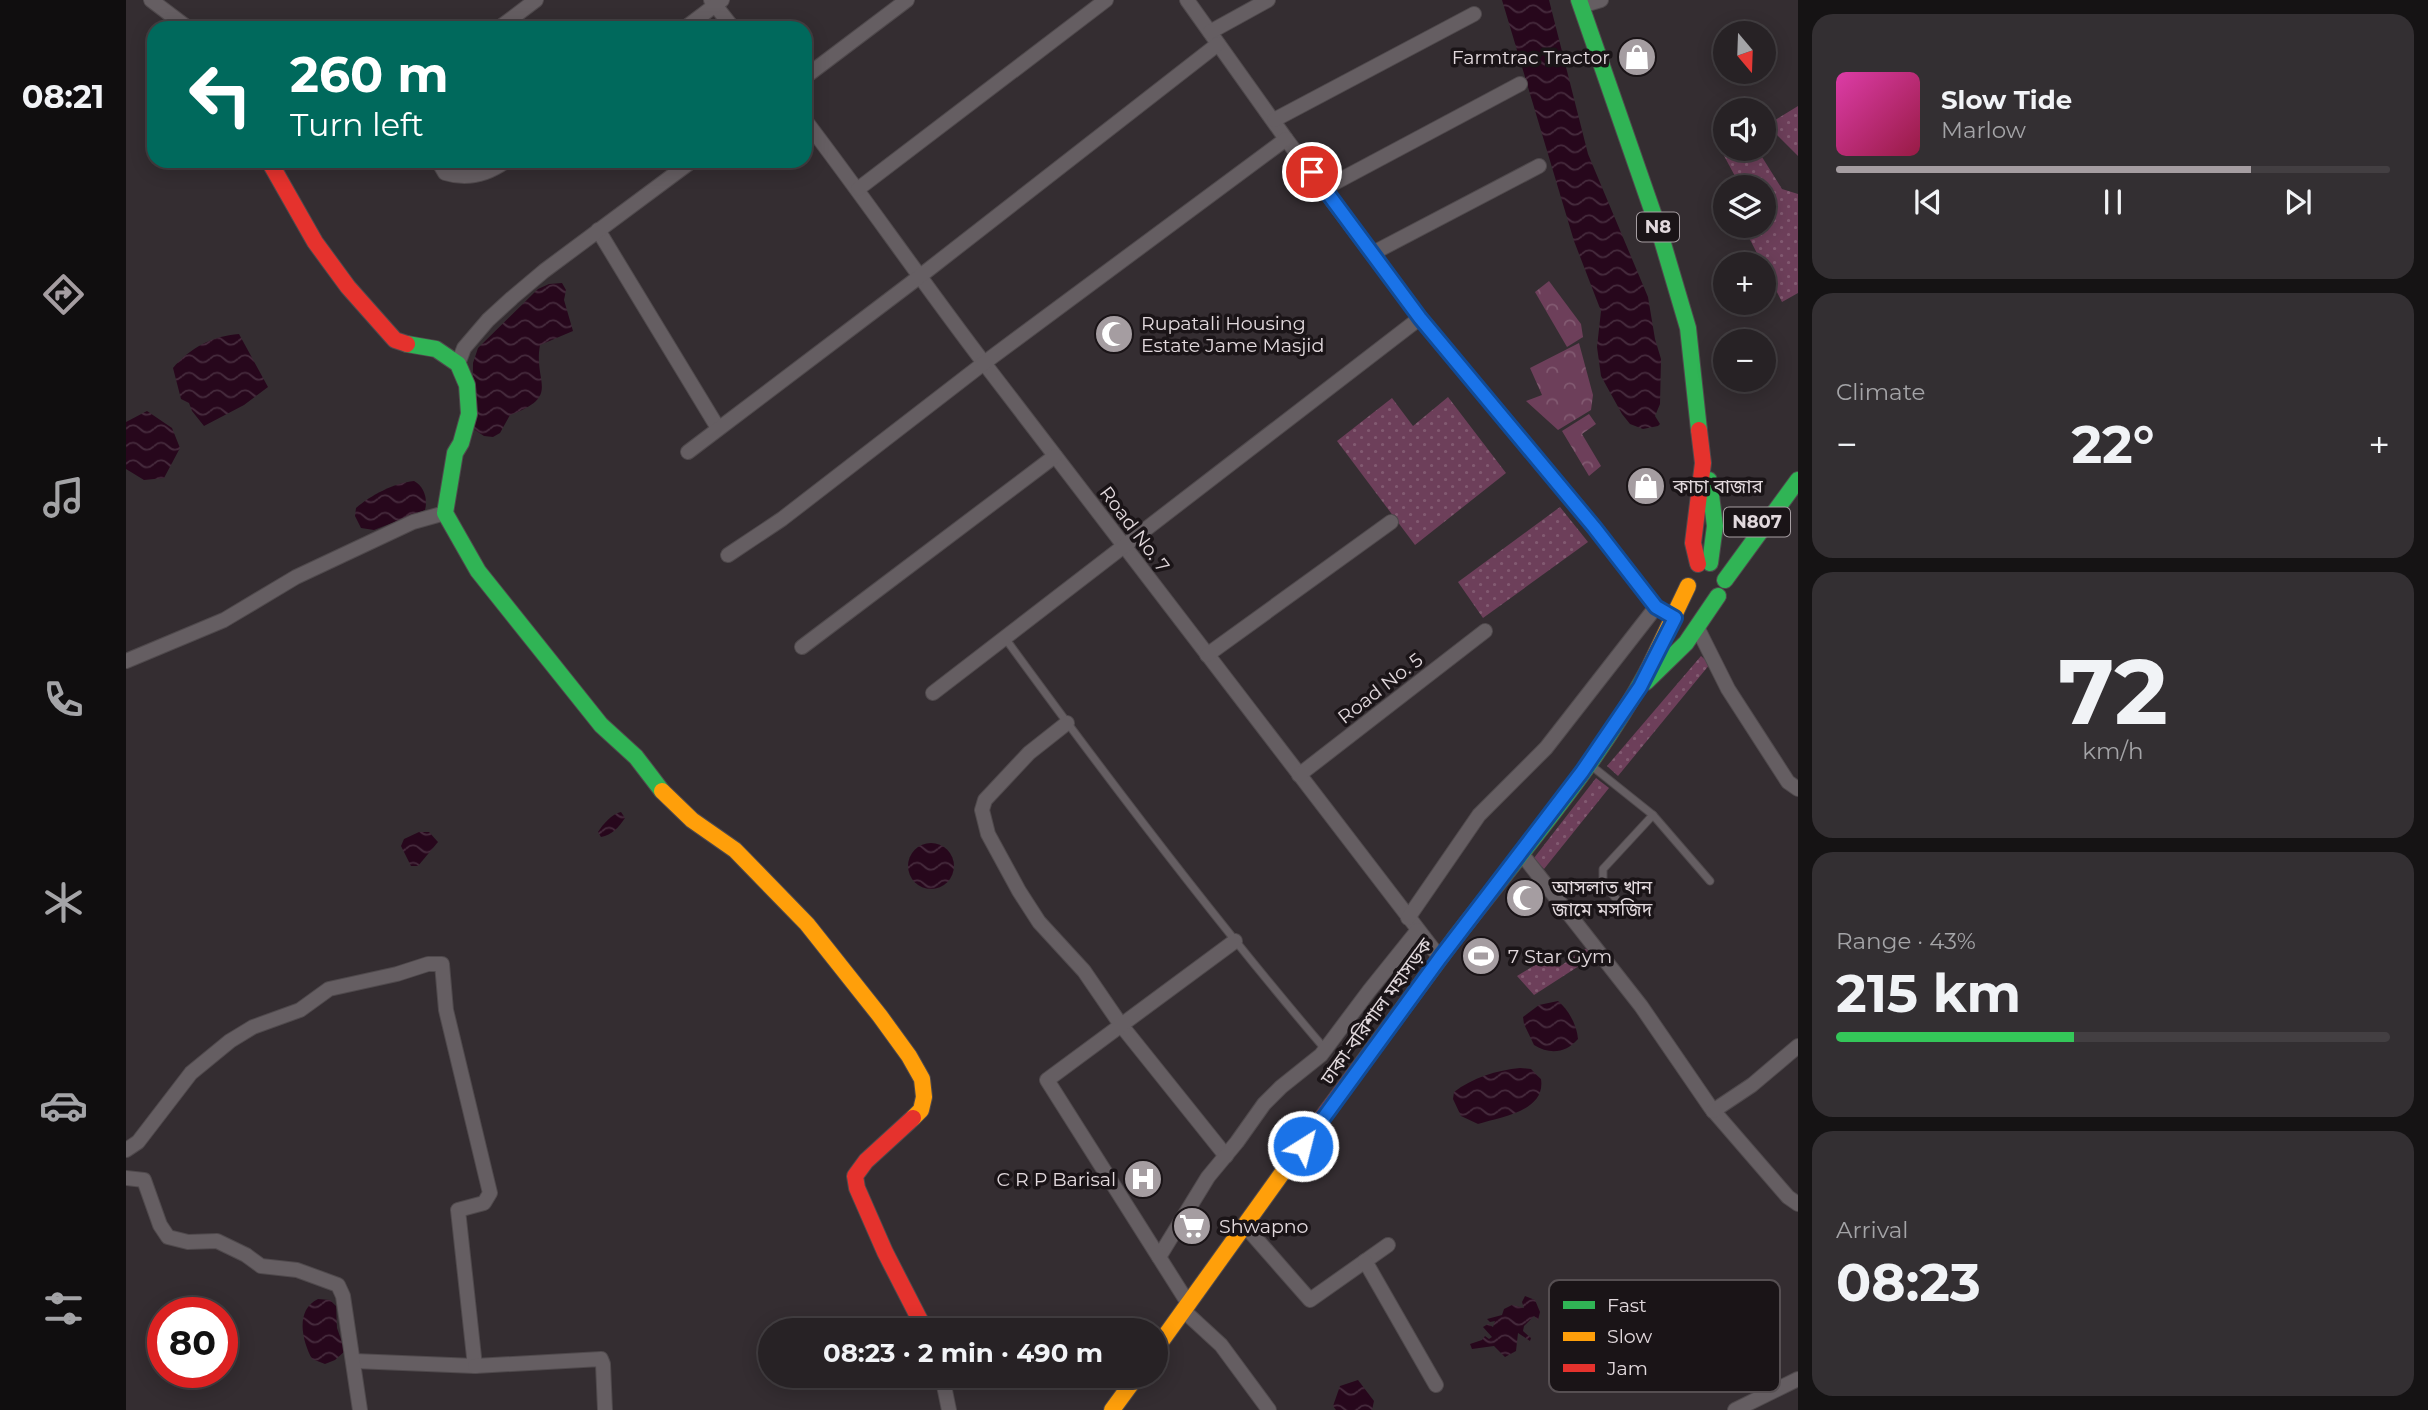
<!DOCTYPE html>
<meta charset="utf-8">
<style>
:root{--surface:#272225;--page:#332f32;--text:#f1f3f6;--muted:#a4a4a7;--line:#433f42;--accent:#a59da1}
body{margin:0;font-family:Montserrat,"Noto Sans Bengali",sans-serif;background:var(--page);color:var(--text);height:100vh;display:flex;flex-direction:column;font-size:26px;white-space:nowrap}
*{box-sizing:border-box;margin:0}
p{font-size:23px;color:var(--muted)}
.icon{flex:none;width:38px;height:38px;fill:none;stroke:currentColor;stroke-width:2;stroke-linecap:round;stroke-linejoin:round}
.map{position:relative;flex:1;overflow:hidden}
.sheet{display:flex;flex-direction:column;gap:14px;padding:14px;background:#151314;width:630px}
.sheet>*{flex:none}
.top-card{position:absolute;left:21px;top:21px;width:665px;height:147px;border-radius:21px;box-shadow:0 4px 18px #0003,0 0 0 2px var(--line);background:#00695c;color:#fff;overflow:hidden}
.needle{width:46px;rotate:161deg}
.fabs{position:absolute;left:1587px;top:21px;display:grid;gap:14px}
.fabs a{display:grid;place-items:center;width:63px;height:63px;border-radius:50%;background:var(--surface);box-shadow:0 4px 18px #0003,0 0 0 2px var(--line);font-size:35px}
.speed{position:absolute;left:21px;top:1297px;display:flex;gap:14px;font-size:35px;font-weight:700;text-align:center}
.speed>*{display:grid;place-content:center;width:91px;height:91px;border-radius:50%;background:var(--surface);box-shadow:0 4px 18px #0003,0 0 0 2px var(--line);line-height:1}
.speed .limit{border:10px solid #d22;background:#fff;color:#111}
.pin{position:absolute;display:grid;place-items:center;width:60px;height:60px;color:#fff;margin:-30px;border:4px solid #fff;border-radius:50%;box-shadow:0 2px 7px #0007}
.me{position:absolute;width:77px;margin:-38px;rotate:36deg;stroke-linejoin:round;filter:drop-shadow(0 0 5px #0008)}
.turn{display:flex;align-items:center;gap:24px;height:147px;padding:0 28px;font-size:32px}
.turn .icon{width:91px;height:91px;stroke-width:2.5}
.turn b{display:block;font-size:49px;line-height:60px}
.big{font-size:52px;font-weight:700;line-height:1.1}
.sheet .tile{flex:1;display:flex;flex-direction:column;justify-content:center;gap:10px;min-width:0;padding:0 24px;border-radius:21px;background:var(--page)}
.sheet .dial{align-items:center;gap:0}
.dial b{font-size:91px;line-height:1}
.song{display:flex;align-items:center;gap:21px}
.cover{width:84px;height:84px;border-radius:10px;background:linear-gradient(135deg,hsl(320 70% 55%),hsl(340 70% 35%))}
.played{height:7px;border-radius:4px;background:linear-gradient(90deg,var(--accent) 75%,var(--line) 75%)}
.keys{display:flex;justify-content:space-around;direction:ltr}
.heat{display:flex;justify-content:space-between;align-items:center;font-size:38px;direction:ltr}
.charge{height:10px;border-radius:5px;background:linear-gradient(90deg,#34c759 43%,var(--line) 0)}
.trip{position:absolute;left:632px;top:1318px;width:410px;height:70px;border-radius:35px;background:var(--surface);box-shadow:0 4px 18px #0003,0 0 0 2px var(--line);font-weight:700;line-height:70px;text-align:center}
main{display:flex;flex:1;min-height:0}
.tabs{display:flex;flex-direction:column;width:126px;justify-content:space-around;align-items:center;background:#100e0f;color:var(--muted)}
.tabs .icon{width:49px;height:49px}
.tabs .active{color:var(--accent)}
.tabs b{font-size:32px;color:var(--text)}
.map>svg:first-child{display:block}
.grass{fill:url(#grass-dots)}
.park{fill:url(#park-crowns)}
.water{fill:url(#water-waves)}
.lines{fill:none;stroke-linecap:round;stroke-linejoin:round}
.lane-casing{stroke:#4f494c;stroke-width:9}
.street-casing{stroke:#4f494c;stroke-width:16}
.fast-casing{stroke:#4f494c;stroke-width:18}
.slow-casing{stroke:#4f494c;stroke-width:18}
.jam-casing{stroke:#4f494c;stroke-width:18}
.lane{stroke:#655e62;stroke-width:7}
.street{stroke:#655e62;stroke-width:14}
.fast{stroke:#30b455;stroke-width:16}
.slow{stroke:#ff9f0a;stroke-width:16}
.jam{stroke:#e5322d;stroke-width:16}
.route-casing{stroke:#114b97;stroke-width:18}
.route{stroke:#1a73e8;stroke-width:12}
.labels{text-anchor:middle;stroke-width:7;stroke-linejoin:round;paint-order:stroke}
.shield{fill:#1a1417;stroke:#a69ea2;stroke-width:2}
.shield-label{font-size:18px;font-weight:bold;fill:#e2d9dd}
.poi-label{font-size:19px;fill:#e2d9dd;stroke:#1a1417;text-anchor:start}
.street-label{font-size:19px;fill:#e2d9dd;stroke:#1a1417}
.key{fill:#1a1417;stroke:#564f52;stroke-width:2}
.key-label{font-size:19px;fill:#e2d9dd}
</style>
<main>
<nav class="tabs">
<b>08:21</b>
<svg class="icon active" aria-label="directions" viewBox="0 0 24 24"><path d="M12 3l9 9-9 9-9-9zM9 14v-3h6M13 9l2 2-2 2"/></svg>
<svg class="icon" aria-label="music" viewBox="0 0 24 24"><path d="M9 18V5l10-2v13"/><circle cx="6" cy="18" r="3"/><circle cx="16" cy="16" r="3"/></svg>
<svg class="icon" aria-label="phone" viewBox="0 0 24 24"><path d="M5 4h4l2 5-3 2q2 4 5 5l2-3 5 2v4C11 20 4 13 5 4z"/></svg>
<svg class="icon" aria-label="climate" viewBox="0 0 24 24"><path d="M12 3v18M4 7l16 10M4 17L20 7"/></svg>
<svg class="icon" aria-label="car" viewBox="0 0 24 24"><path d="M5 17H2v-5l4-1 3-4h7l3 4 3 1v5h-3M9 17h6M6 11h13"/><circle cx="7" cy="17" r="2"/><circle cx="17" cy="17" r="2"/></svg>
<svg class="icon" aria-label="filters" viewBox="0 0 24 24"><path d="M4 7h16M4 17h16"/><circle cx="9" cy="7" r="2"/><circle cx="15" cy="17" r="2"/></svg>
</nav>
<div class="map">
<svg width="1672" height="1410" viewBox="0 0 1672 1410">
<defs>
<pattern id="grass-dots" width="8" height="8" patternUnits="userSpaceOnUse" patternTransform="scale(1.75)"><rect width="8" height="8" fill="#6d3f5a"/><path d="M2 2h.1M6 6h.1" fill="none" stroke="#825a71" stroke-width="1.8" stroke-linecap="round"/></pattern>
<pattern id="park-crowns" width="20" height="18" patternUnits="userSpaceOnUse" patternTransform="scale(1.75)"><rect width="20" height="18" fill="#6d3f5a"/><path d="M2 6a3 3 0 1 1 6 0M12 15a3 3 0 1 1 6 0" fill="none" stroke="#825a71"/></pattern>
<pattern id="water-waves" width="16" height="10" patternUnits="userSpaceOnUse" patternTransform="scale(1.75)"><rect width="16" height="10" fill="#27071c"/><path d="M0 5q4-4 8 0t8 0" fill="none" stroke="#462b3d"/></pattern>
</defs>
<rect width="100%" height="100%" fill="#342d31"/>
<!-- grass -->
<g class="grass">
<polygon points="1672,106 1672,156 1641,125"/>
<polygon points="1603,149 1631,149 1656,189 1672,194 1672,293 1656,302 1617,226 1638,226 1638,187 1600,187 1599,190 1597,185 1610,178 1596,152"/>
<polygon points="1322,397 1380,473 1289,545 1211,441 1266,398 1287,426"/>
<polygon points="1434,507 1462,542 1357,618 1332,582"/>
<polygon points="1575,656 1584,664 1492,776 1481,766"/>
<polygon points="1470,778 1483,788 1418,869 1408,858"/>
<polygon points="1464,946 1470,955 1408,995 1391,976 1424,956 1433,967"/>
</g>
<!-- park -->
<g class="park">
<polygon points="1423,281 1455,324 1457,337 1441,347 1409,292"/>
<polygon points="1453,343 1467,395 1465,410 1432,430 1400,401 1416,395 1404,368"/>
<polygon points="1463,414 1470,424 1456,434 1475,466 1463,476 1436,431"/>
</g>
<!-- water -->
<g class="water">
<polygon points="1376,0 1423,0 1462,154 1522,297 1529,339 1535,359 1534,404 1529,416 1534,424 1532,426 1517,429 1504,424 1496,414 1475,376 1471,347 1475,311 1448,241"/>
<path d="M436,283L440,290L438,300L447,331L414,345C407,383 436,396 384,415L374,433L367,437L358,436L349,430L346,423L347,363L352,348L412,289L423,284Z"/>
<path d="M113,334L142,387L118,405L78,426L66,411L63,403L55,399L47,368C64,348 86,336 113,334Z"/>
<polygon points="21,411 46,428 54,448 38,478 18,480 0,469 0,422"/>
<path d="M288,481C298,486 302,499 299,510L248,530L235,528L229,516L230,508C245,495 268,483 288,481Z"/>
<path d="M495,812L499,818C493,827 486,835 475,837L472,832C477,824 486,814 495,812Z"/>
<polygon points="293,832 303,832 312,842 292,866 285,866 275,846 278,839"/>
<circle cx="805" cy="866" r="23"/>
<path d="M1432,1001C1442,1009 1451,1025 1452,1039C1440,1053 1424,1055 1408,1045L1398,1024L1397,1017L1413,1005Z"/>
<path d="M1394,1068L1405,1069L1415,1079C1420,1111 1376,1117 1352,1124L1335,1116L1327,1099L1328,1092C1346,1078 1371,1070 1394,1068Z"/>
<polygon points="1399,1296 1409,1300 1414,1312 1412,1320 1408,1316 1398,1326 1397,1331 1405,1338 1404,1341 1392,1333 1390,1351 1379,1357 1368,1346 1346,1349 1344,1344 1356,1340 1359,1336 1363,1339 1366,1337 1357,1327 1362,1324 1367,1327 1369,1321 1364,1322 1361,1319 1376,1315 1378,1309 1386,1305 1398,1308 1396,1302"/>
<path d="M192,1299L204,1300L210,1306L211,1328L219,1351L209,1360L199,1364L186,1359C176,1340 169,1310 192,1299Z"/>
<polygon points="1232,1380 1248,1401 1246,1410 1210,1410 1207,1406 1214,1386"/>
</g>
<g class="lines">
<defs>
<g id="lane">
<path d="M879,638C981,778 1086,917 1199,1049"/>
<polyline points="1467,767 1527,815 1584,881"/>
<polyline points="1501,913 1477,882 1477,869 1527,815"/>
</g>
<g id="street">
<polyline points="25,0 62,28"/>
<polyline points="585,0 607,28"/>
<polyline points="1061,0 1160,139 1294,318 1468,527 1530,607 1549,618"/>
<polyline points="1455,6 1475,0"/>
<polyline points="373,28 410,0"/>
<polyline points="559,28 596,0"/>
<polyline points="1084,32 1142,0"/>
<polyline points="679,77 781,0"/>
<path d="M679,120C740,200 797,283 858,363L1314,958"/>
<polyline points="1148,120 1348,14"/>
<path d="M312,161L319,173C341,180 362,174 380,161"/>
<polyline points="1199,188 1394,84"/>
<polyline points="732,189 980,0"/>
<polyline points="472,230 592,428"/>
<polyline points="1247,253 1413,166"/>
<polyline points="332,364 338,348 362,320 386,298 418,271 566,161"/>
<polyline points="562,452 793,277 1092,44"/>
<polyline points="602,555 656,519 858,363 1160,139"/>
<polyline points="1572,629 1602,689 1662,782 1672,789"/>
<polyline points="676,647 929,456"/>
<polyline points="1081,655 1265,522"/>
<polyline points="0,661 98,620 170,577 287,522 319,513"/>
<polyline points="807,693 1294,318"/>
<polyline points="941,723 903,753 859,800 856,810 862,834 893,891 913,922 958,971 995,1025 1100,1156"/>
<polyline points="1173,775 1359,631"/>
<polyline points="1395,853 1515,1006 1585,1108 1662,1197 1672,1204"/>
<polyline points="1282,918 1353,815 1420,748 1530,607"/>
<polyline points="1587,1111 1626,1085 1672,1046"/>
<polyline points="0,1150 12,1142 65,1073 104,1041 127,1027 174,1010 203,989 271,974 302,964 316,964 320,1010 364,1193 358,1203 332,1210 349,1366 228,1361"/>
<polyline points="0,1178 18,1180 34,1225 42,1237 62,1242 91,1241 120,1255 135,1266 171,1270 212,1285 217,1296 234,1410"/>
<polyline points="1119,1226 1184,1300 1262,1245"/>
<polyline points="1033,1257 1082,1177 1111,1142 1138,1104 1155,1087 1195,1055 1243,991 1292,930"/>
<polyline points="1239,1261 1310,1385"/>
<polyline points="1062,1303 921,1080 1109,941"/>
<polyline points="1057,1310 1095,1345 1143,1410"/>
<polyline points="349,1366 475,1359 477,1364 479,1410"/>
<polyline points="816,1376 823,1410"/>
<polyline points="1609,1410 1672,1379"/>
</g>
<g id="fast">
<polyline points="1453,0 1533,230 1562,328 1573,430"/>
<polyline points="281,344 310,349 332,364 341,385 343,414 335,443 329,453 319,513 352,571 475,725 510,757 536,791"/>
<polyline points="1583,480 1589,526 1584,563"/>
<polyline points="1599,580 1672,480"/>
<polyline points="1520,682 1560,643 1592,596"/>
<path d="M1329,938C1396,851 1470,767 1522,670"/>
</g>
<g id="slow">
<polyline points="1522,670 1562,586"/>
<polyline points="536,791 566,820 609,850 681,924 754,1016 783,1056 796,1079 798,1097 795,1110 787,1118"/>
<polyline points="1029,1350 1190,1126"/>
<polyline points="986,1410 1011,1376"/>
</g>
<g id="jam">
<polyline points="143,161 189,242 222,287 269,340 281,344"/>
<polyline points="1572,564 1567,543 1577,463 1573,430"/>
<polyline points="787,1118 740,1161 729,1176 731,1188 759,1252 799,1330"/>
<polyline points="1190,1126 1329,938"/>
</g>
</defs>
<!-- lane casing -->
<use href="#lane" class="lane-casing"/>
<!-- street casing -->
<use href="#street" class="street-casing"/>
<!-- fast casing -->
<use href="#fast" class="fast-casing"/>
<!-- slow casing -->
<use href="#slow" class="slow-casing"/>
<!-- jam casing -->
<use href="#jam" class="jam-casing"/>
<!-- lane -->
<use href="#lane" class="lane"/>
<!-- street -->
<use href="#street" class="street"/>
<!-- fast -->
<use href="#fast" class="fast"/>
<!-- slow -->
<use href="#slow" class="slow"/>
<!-- jam -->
<use href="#jam" class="jam"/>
</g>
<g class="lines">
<defs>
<polyline id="route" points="1177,1146 1314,958 1456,772 1514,687 1549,618 1530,607 1468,527 1294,318 1186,172"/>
</defs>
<!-- route casing -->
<use href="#route" class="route-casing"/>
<!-- route -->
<use href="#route" class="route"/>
</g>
<!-- icons -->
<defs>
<symbol id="shop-disc" viewBox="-11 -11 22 22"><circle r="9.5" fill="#a59da1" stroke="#1a1417"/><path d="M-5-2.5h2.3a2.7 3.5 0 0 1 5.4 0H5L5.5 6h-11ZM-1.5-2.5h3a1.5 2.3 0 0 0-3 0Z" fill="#fff"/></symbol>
<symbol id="mosque-disc" viewBox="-11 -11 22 22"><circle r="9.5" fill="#a59da1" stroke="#1a1417"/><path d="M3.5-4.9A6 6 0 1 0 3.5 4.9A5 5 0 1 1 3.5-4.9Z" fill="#fff"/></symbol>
<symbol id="stadium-disc" viewBox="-11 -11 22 22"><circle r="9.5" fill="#a59da1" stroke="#1a1417"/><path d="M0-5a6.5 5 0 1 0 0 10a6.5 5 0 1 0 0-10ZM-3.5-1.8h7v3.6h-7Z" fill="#fff"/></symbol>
<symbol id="hospital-disc" viewBox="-11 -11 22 22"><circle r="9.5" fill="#a59da1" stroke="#1a1417"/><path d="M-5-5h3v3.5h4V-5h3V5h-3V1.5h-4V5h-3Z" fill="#fff"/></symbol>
<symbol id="supermarket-disc" viewBox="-11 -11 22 22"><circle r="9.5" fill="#a59da1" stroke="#1a1417"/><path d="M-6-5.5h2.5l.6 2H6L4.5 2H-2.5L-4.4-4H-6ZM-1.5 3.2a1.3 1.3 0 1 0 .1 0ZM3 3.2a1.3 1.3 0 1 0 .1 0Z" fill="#fff"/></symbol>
</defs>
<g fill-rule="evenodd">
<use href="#shop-disc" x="1489" y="35" width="44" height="44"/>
<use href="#mosque-disc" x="966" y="312" width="44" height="44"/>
<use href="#shop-disc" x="1498" y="464" width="44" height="44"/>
<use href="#mosque-disc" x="1377" y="876" width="44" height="44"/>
<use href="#stadium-disc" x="1333" y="934" width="44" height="44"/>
<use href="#hospital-disc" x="995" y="1157" width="44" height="44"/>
<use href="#supermarket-disc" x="1044" y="1204" width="44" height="44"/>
</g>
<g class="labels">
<!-- shield labels -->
<g class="shield">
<rect x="1511" y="212.5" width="42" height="29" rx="5"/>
<rect x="1598" y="507.5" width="66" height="29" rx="5"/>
</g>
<g class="shield-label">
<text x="1532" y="233">N8</text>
<text x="1631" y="528">N807</text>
</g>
<!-- poi labels -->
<g class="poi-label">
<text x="1484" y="64" text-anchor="end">Farmtrac Tractor</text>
<text x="1015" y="330">Rupatali Housing<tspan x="1015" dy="22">Estate Jame Masjid</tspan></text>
<text x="1547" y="493">কাচা বাজার</text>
<text x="1426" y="894">আসলাত খান<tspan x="1426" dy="22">জামে মসজিদ</tspan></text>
<text x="1382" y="963">7 Star Gym</text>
<text x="990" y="1186" text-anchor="end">C R P Barisal</text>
<text x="1093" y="1233">Shwapno</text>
</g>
<!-- street labels -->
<g class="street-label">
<text transform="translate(1009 529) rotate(53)" y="7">Road No. 7</text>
<text transform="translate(1254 688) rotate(-38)" y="7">Road No. 5</text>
<text transform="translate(1250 1011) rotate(-54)" y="7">ঢাকা-বরিশাল মহাসড়ক</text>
</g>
</g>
<!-- legend -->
<rect x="1423" y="1280" width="231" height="112" rx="10" class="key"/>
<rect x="1437" y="1301" width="32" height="8" fill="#30b455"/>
<rect x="1437" y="1332" width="32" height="9" fill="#ff9f0a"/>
<rect x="1437" y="1364" width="32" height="8" fill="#e5322d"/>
<g class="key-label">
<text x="1481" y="1312">Fast</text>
<text x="1481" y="1343">Slow</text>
<text x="1481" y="1375">Jam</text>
</g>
</svg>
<div class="fabs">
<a><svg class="needle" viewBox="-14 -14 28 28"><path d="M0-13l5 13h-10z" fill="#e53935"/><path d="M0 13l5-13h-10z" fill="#a4a4a7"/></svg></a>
<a><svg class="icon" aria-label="sound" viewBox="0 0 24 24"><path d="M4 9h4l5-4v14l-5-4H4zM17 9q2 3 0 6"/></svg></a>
<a><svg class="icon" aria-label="layers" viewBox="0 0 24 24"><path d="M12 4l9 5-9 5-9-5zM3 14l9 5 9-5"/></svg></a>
<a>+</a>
<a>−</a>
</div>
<div class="speed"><div class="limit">80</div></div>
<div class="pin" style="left:1186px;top:172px;background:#d93025"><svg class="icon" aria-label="arrive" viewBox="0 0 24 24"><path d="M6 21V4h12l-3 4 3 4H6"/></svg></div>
<svg class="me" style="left:1177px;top:1146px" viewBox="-20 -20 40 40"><circle r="17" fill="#1a73e8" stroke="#fff" stroke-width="3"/><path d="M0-11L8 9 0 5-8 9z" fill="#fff"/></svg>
<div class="trip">08:23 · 2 min · 490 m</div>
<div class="top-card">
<div class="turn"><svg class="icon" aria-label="left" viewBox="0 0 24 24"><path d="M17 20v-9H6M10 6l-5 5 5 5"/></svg><div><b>260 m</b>Turn left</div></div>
</div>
</div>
<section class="sheet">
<div class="tile">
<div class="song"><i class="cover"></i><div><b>Slow Tide</b><p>Marlow</p></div></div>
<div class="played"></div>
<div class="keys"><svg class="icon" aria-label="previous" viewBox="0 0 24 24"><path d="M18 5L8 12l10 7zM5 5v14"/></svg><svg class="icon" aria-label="pause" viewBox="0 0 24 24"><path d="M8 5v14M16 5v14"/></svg><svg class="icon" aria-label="next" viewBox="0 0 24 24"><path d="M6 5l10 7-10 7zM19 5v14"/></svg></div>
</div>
<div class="tile"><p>Climate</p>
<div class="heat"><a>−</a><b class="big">22°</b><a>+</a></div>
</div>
<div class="tile dial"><b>72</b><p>km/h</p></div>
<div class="tile"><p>Range · 43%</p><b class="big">215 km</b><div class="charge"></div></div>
<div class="tile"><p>Arrival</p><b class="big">08:23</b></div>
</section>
</main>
